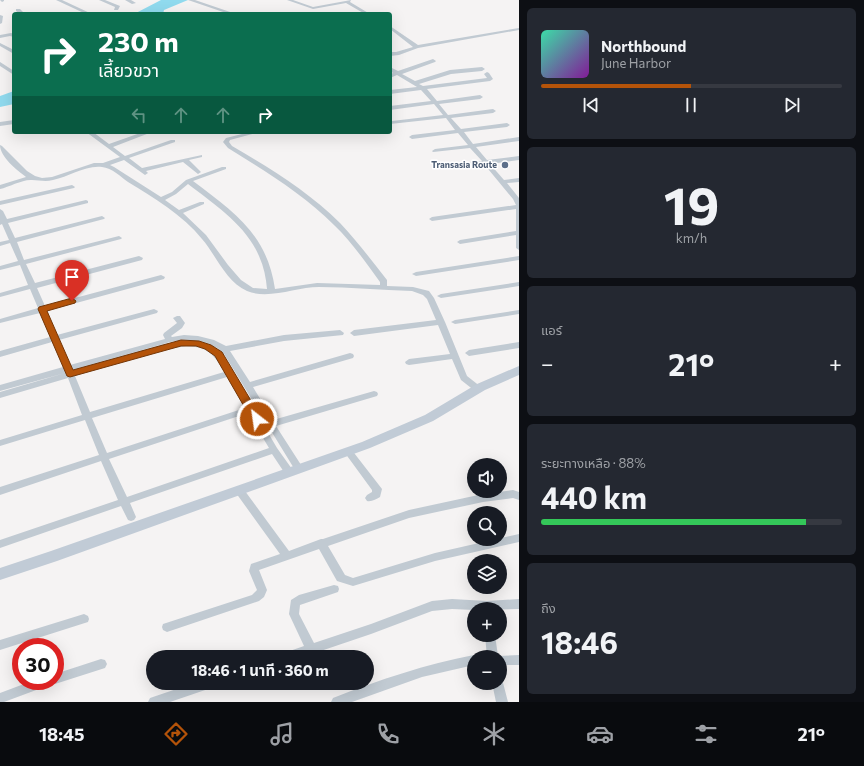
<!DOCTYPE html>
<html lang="th">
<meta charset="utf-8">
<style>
:root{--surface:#171b24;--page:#242831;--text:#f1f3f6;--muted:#9ea1a6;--line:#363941;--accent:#b45309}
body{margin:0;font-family:Commissioner,"Noto Sans Thai",sans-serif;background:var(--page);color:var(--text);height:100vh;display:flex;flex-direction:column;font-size:15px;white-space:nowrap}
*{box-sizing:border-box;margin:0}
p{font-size:13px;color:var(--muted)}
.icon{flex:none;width:22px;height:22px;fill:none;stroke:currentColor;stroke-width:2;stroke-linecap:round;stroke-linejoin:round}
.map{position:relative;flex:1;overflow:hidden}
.details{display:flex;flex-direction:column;gap:8px;padding:8px;background:#0d0f14;width:345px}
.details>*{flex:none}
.banner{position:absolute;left:12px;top:12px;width:380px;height:122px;border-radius:4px;box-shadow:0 4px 16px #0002;background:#0b6e4f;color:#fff;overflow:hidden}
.fabs{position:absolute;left:467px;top:458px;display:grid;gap:8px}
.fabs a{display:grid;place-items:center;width:40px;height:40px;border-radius:50%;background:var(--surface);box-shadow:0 4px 16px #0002;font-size:20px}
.speed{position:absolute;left:12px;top:638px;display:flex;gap:8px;font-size:20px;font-weight:700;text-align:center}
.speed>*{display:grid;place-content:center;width:52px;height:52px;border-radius:50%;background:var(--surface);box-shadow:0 4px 16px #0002;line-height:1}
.speed .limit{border:6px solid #d22;background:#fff;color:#111}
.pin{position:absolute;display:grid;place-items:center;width:34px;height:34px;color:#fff;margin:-41px -17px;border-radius:50% 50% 50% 0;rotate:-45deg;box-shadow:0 0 4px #0007}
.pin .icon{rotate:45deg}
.me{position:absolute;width:44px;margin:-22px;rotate:330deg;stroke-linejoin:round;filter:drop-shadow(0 0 3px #0008)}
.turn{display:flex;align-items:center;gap:14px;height:84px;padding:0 20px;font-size:18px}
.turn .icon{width:52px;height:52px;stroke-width:2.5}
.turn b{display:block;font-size:28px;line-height:34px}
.lanes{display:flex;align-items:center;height:38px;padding:0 20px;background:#0003;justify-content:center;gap:20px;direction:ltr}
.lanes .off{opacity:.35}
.big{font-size:30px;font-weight:700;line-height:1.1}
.details .tile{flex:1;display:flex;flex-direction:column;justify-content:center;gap:6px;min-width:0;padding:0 14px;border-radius:6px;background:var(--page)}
.details .dial{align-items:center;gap:0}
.dial b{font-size:52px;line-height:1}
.song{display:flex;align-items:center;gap:12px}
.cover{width:48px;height:48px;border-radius:6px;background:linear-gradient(135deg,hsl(160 70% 55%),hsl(290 70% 35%))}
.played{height:4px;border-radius:2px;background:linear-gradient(90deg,var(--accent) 50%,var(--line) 50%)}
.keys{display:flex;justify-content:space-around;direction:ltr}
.heat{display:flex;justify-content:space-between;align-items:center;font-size:22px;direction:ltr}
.charge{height:6px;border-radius:3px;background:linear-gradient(90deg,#34c759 88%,var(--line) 0)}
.trip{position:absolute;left:146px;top:650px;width:228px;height:40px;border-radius:20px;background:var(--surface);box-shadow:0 4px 16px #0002;font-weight:700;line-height:40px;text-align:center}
.tabs{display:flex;height:64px;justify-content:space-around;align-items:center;background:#090b0e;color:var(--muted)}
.tabs .icon{width:28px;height:28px}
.tabs .active{color:var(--accent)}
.tabs b{font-size:18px;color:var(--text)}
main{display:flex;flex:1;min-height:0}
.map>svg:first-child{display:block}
.water{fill:#90daee}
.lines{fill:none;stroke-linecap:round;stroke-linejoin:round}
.street{fill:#c1cad2;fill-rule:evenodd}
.secondary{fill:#c1cbd6;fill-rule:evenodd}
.route{fill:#b45309;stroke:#753606}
.service-dot{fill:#5c6f8a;stroke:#fff;stroke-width:1.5}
.labels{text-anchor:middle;stroke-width:3;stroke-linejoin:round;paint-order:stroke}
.far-service-label{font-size:9px;font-weight:bold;fill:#4e5e75;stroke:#fff;text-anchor:end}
</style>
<main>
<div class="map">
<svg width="519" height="702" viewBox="0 0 519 702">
<rect width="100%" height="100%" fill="#f5f3f3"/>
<!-- water -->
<g class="water">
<polygon points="161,0 188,0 164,10 163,14 134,14"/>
<polygon points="14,91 14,104 0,107 0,96"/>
</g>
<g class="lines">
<!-- street -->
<g class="street">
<polygon points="0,0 4,0 4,1 2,2"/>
<polygon points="56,0 62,0 92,14 86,14"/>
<polygon points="99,0 105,0 120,6 118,10 114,10 115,7"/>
<polygon points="125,0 131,0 136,3 132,4"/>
<polygon points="188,0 195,0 236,14 229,14"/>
<polygon points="287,0 293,0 313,7 351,0 350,2 370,14 365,14 346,3 313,9"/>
<polygon points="16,9 20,9 25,14 20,14 16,11"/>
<polygon points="0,15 3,16 2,23 0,24"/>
<polygon points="390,26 418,45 519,28 519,30 418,48 399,55 390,56 390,52 396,52 413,47 390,29"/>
<polygon points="11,33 14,34 14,37 10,36 0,38 0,35"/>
<polygon points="0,43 14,50 14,54 0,46"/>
<polygon points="433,59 436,61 435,62 402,74 415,81 450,70 482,67 485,69 482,71 451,74 419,84 423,86 487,78 484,74 487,72 489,73 493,79 490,81 427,89 437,101 480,95 483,97 480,99 439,104 448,115 493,109 496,111 493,113 451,118 461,129 507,123 510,125 507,127 464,132 473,144 519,137 519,141 476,147 487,160 519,156 519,160 490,164 504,180 519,178 519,182 507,183 519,198 519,250 516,248 516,235 460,244 457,242 460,240 516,231 516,209 432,221 429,219 432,217 516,205 513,199 484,164 450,168 449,167 452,165 482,161 470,148 433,152 432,151 435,149 468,145 458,133 412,139 409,137 412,135 455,130 446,118 390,124 390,122 392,121 443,115 434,104 390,110 390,106 431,101 421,90 390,94 390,90 417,87 397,75 390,78 390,74 393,73 390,71 390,67 398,71"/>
<polygon points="0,62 14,71 14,75 0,66"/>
<polygon points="14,120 14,124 0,126 0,122"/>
<path d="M86,132H93L109,144L143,132H152L113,147L125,156L171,140H175V142L129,158L142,168L202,155V157L189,160L201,172L198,174L183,162L146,171L148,173L145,175L124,160L110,165L114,167L161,197L172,192L186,180L222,167H226V169L193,181C234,212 267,234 275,289L317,283L380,285V282C366,263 352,242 334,225C303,194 265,171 228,148L223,142L226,138L250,132H260L230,140L229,142L232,146C270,168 309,192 340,223C357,241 372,261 387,280V286L413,287L429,291L434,298L445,322L467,376L481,387L482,389L481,391H475L461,380L452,359L409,365L406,364L405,362L409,359L450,354L438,325L354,336L350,333L354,330L436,320L427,299L423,295L412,291C381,290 350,287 319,287C296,287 269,300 247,291C226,282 216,255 202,239C183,215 154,198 128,182C121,177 112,168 102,167C85,165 69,177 53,180C45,182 39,180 32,180C23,179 9,187 0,189V185L26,177C17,170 0,157 0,145L2,146L27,171L35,176L42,178L52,177L94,163H103L120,157ZM188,184C214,204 246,225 259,256C264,267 266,278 267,289L253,288L241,280L228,265L206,235L183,213L204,204V202H200L179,210L165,200L176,194Z"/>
<polygon points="72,185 75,187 74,188 0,205 0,201"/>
<path d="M86,200L88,201V203L8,223L15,238L102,216L105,218L104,219L17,242L24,260L119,236L122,238L121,239L26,264L35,283L139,256L143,258L142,260L37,288L45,306L161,275L165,277L164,279L47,311L57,335L154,309L158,311L157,313L59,340L70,365L165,339L163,335L164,333L177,323L173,318L177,316H180L185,323L182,328L171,336L172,337L184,335L198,336L214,340L226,346L284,335L340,330L344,333L343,335L284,341L230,351L250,382L350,353L353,354L354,356L353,358L253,387L273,420L374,391L377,392L378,394L377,396L276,426L303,468L301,470L298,472L295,470L224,354H222L277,448L292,469L294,472L292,475L289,476L286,475L272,454L130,503L136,517L134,520L131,521L128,520L121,506L0,548V540L118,500L101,461L0,495V487L99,455L85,420L0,446V440L82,415L68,378L0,398V392L65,373L0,391V385L63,367L52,342L0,357V351L50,337L40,313L0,323V319L38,308L30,289L0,297V293L28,285L20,265L0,270V266L18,261L10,243L0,246V242L9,240L2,224L0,225V209L3,211L7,219ZM184,340L203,342L219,349L218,350C201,340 183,340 164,344L72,370L170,342ZM186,346C208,347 214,354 224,372L90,412L75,376L165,350ZM227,377L245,408L107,453L92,418ZM248,413L269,448L127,497L109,459Z"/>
<polygon points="519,256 519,260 416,276 412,274 416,272"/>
<polygon points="519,282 519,286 441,298 437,296 441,294"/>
<polygon points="519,310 519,314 455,324 451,322 455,320"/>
<polygon points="519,342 519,348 469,356 465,353 469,350"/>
<path d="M348,448L351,449L382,489L380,497C376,499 372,502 367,501L365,498L367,495L372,492V490L345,453L344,451L345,449Z"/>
<polygon points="239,486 242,487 289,551 321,539 323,539 409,510 483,494 513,490 519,492 519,500 513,498 483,502 409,518 328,546 345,575 353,578 435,553 519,534 519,542 435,561 353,586 337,581 319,549 259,570 267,590 264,597 259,601 167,632 163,630 162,627 163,624 252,595 257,590 249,571 251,564 280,554 236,493 234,490 236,487"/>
<polygon points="334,585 338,586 339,589 338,592 300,605 299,614 314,643 371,624 432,601 452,599 487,601 519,599 519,609 474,610 452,609 432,611 371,634 303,657 282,657 284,653 304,646 289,614 291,600 299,595"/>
<polygon points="84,614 88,616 89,619 88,622 0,650 0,640"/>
<polygon points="485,635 495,635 498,656 519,655 519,665 500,665 500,657 487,657"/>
<path d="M474,655L478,657H474V665L422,677L352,702H331L333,698C379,680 426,664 474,655Z"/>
<polygon points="101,659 105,660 107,664 105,668 55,684 52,683 47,686 4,702 0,702 0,693 32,681 55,681 55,674"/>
<polygon points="500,678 502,679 508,702 496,702 492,683 500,683"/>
<polygon points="194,683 216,683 214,687 170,702 148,702 150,698"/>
</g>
<!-- secondary -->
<polygon class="secondary" points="519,366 519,375 485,390 433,421 370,448 57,561 0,580 0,568 51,551 362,442 425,415 477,384"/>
</g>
<!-- route -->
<polygon class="route" points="72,298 76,301 75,303 47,311 73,370 181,340 199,341 211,345 222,352 262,419 260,422 253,422 215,356 205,349 196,346 181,346 70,377 67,376 38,309 39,307"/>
<!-- markers -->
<circle class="service-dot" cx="505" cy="165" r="4"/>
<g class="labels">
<!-- far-service labels -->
<g class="far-service-label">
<text x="497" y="168">Transasia Route</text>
</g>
</g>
</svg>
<div class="fabs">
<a><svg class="icon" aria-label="sound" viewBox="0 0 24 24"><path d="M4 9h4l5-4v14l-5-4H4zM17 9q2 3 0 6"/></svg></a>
<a><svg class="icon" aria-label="search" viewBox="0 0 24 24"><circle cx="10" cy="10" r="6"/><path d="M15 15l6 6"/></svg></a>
<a><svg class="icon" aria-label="layers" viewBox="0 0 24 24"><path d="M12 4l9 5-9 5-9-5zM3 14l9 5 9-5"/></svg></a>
<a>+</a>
<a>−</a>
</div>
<div class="speed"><div class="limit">30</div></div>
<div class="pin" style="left:72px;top:301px;background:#d93025"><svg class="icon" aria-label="arrive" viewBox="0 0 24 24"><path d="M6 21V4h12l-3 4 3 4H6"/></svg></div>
<svg class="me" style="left:257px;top:419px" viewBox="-20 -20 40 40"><circle r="17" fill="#b45309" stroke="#fff" stroke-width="3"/><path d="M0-11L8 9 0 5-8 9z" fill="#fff"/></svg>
<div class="trip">18:46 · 1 นาที · 360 m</div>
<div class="banner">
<div class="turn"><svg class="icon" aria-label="right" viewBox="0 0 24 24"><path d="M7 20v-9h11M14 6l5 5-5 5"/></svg><div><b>230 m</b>เลี้ยวขวา</div></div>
<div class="lanes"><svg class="icon off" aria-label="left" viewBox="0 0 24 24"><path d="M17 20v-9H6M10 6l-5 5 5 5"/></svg><svg class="icon off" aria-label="ahead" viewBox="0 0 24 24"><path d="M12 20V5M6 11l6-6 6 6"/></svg><svg class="icon off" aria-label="ahead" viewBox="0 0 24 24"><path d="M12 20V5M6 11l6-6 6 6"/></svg><svg class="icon" aria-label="right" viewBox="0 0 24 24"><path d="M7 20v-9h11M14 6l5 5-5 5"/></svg></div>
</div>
</div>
<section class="details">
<div class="tile">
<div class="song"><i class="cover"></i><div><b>Northbound</b><p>June Harbor</p></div></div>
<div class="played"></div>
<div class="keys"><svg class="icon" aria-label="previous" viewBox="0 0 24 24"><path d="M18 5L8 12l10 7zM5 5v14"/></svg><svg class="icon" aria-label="pause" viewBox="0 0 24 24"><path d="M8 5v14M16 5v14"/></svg><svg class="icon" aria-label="next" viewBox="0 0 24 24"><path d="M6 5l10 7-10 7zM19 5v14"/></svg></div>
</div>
<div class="tile dial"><b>19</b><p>km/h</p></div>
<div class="tile"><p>แอร์</p>
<div class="heat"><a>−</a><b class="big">21°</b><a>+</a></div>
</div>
<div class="tile"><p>ระยะทางเหลือ · 88%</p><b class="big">440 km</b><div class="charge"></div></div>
<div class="tile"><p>ถึง</p><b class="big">18:46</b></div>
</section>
</main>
<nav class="tabs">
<b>18:45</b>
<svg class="icon active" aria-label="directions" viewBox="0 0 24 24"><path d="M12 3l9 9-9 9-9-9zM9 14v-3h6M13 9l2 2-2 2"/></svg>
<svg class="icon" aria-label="music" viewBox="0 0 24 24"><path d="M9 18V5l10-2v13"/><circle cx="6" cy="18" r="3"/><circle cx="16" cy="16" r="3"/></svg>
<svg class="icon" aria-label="phone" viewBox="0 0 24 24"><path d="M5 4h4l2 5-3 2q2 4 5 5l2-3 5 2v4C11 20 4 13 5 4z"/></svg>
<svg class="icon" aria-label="climate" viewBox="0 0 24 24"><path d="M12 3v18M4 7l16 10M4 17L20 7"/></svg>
<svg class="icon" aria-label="car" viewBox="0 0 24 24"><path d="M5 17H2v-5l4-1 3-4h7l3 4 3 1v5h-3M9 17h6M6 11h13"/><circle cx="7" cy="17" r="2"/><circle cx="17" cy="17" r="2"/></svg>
<svg class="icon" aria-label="filters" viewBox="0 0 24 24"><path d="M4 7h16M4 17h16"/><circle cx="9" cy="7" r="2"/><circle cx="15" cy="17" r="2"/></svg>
<b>21°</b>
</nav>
